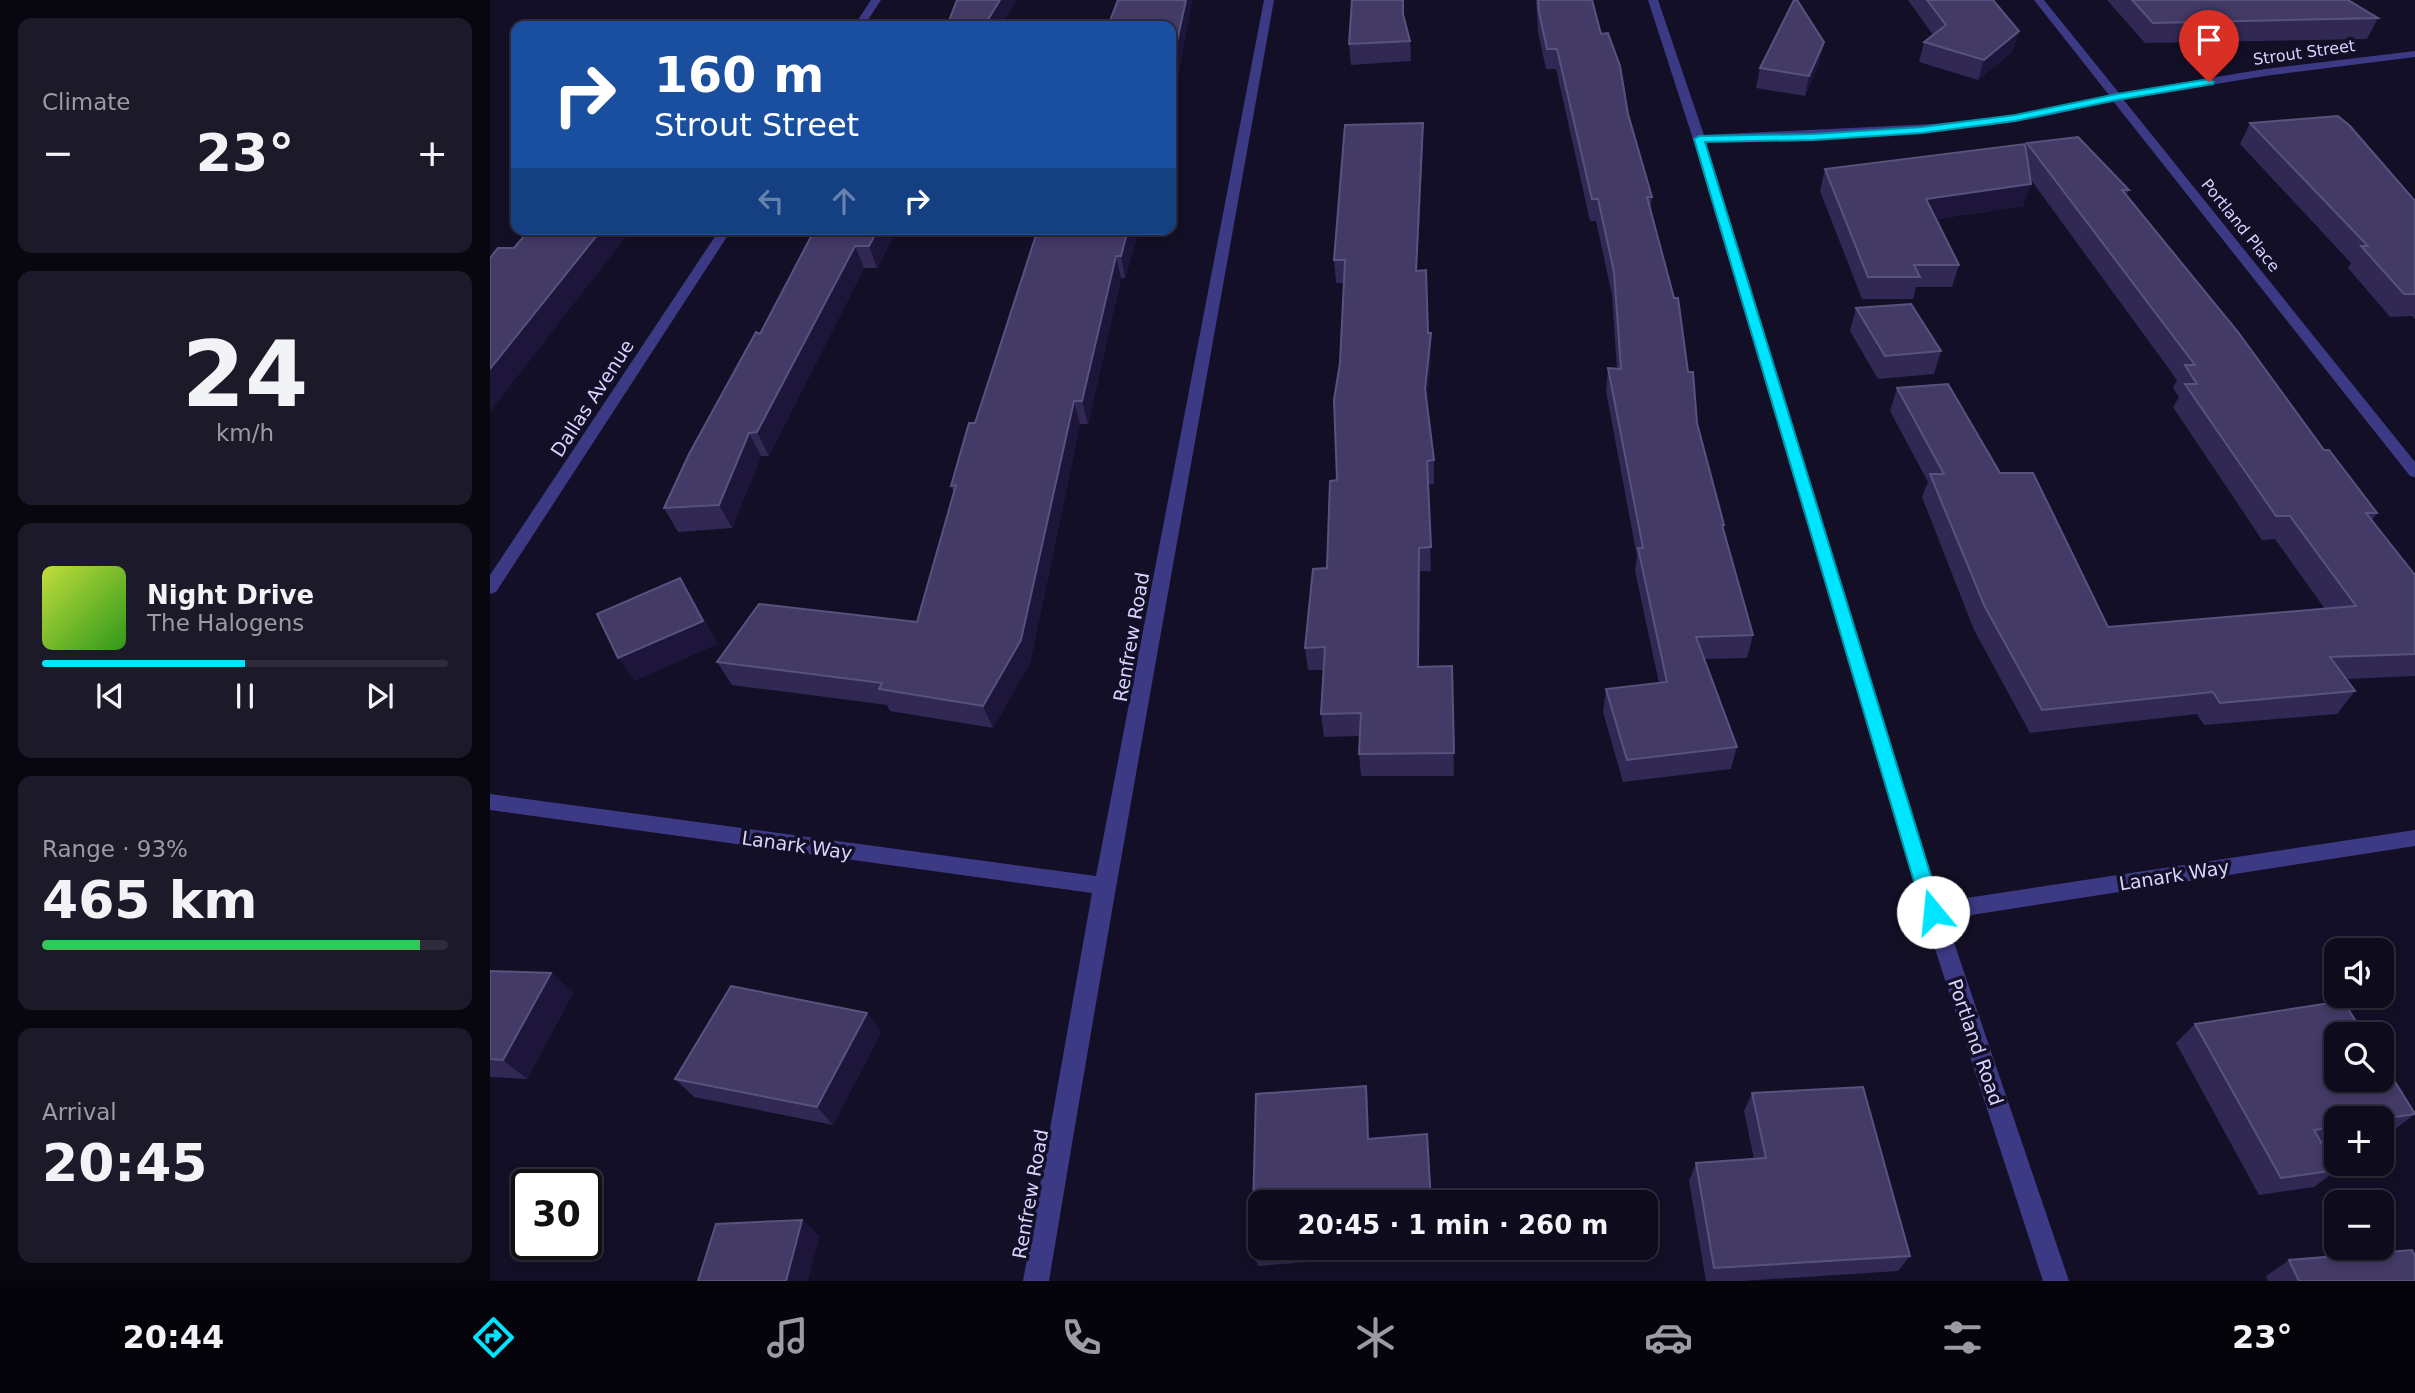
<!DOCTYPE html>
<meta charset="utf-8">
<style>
:root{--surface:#0e0b1c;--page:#1c1929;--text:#f1f3f6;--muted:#9b9ba3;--line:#2e2b3b;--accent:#00e5ff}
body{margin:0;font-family:"DejaVu Sans",sans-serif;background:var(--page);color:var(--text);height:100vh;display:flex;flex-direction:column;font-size:26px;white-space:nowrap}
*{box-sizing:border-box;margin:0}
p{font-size:23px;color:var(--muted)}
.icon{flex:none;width:38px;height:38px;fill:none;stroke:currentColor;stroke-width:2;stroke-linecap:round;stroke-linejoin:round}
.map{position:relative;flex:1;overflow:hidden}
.details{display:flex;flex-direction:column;gap:18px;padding:18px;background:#08060f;width:490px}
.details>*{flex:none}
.top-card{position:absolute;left:21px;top:21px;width:665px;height:214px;border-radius:14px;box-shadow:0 4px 10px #0003,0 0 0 2px var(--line);background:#1a4fa0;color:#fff;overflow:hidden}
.buttons{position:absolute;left:1834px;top:938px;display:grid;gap:14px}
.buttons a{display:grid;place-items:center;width:70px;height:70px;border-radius:14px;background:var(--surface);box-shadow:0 4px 10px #0003,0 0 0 2px var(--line);font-size:35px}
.speed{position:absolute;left:21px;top:1169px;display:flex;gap:14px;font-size:35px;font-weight:700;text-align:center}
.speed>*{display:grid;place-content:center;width:91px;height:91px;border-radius:50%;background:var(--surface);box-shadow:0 4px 10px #0003,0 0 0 2px var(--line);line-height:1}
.speed .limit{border:4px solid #111;border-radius:10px;background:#fff;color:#111}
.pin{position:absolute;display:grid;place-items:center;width:60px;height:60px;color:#fff;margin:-72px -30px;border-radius:50% 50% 50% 0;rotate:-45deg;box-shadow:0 0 7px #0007}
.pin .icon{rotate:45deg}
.me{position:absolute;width:77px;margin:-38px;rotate:343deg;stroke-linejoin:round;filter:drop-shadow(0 0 5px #0008)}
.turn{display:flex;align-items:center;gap:24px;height:147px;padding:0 28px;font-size:32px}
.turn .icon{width:91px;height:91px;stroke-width:2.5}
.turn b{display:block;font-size:49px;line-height:60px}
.lanes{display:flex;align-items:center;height:66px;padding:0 28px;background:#0003;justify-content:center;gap:35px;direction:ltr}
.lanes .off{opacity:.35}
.big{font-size:52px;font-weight:700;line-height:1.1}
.details .tile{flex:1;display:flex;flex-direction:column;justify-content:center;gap:10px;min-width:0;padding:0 24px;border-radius:14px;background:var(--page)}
.details .dial{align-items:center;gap:0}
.dial b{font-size:91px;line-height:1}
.song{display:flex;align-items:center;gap:21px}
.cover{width:84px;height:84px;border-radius:10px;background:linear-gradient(135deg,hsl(70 70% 55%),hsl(110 70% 35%))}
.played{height:7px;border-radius:4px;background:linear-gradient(90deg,var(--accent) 50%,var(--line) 50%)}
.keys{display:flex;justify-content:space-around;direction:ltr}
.heat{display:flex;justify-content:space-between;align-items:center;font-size:38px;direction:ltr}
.charge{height:10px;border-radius:5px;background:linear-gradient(90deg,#34c759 93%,var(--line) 0)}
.trip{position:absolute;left:758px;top:1190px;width:410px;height:70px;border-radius:14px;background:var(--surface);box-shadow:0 4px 10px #0003,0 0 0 2px var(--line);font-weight:700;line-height:70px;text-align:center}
.tabs{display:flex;height:112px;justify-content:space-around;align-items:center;background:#06040b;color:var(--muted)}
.tabs .icon{width:49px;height:49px}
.tabs .current{color:var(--accent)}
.tabs b{font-size:32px;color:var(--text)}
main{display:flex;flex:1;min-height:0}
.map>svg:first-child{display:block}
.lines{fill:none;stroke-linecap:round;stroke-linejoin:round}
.minor{fill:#3d3a85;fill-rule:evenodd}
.wall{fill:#312854}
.shaded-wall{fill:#1d163a}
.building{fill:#433a66;stroke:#5a527e;stroke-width:2}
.route{fill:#00e5ff;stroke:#0095a6;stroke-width:2}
.labels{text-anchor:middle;stroke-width:7;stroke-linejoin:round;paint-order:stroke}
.far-street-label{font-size:16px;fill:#d9d4ff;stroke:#130f26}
.street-label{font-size:19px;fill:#d9d4ff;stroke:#130f26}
</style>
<main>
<section class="details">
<div class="tile"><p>Climate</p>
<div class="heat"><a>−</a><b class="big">23°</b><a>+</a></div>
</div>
<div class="tile dial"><b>24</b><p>km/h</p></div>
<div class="tile">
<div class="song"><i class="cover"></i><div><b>Night Drive</b><p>The Halogens</p></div></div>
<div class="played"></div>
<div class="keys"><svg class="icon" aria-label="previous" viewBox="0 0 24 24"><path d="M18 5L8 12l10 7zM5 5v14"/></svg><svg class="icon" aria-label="pause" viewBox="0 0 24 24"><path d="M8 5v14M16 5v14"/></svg><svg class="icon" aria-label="next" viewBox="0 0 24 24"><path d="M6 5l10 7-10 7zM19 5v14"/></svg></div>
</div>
<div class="tile"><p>Range · 93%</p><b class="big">465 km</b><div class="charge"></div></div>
<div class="tile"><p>Arrival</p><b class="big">20:45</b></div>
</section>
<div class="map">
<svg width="1925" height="1281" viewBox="0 0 1925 1281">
<rect width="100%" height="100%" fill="#130f26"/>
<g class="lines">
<!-- minor -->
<g class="minor">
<polygon points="381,0 391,0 374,26 364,26"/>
<path d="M774,0H784C708,427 630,853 559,1281H533L602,893L0,810V794L606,876Z"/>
<path d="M1158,0H1168L1214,135L1443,124L1534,114L1619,95L1544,0H1554L1629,93L1775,69L1925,51V57L1775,76L1633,99L1925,462V477L1920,476L1623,101C1590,108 1558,117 1524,122C1423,137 1318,140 1216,142L1450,902L1925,830V846L1456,919L1579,1281H1553L1433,912L1203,139Z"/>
<polygon points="230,229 242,229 6,592 0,594 0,575"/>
</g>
</g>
<!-- wall -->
<g class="wall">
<polygon points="702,0 688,76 681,76 681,26"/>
<polygon points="1046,0 1102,0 1111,34 1138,114 1162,197 1160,211 1198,372 1207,423 1234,525 1233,530 1263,635 1257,658 1215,659 1247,747 1241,769 1133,782 1113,712 1116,689 1169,683 1145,571 1147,557 1116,391 1118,368 1127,369 1122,295 1106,221 1100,221 1066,69 1056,69 1048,32"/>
<polygon points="1418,0 1503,0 1529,31 1522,52 1488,80 1429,62 1434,42 1443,35"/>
<polygon points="1617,0 1858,0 1888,18 1877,39 1655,43"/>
<polygon points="913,16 920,41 921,61 861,65 859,44"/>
<polygon points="1334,42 1329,63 1315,96 1266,88 1270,68"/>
<polygon points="933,123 933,145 927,271 941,356 937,401 944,460 944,484 938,484 941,571 930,571 929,666 962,666 964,776 871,776 869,754 870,736 834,737 831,714 834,670 818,670 815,648 837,568 847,480 854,283 846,283 844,260"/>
<polygon points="1760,123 1925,201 1925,319 1922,316 1900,317 1858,268 1861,263 1750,144"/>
<polygon points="1537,143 1639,190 1636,196 1834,450 1887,513 1882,520 1925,575 1925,676 1856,679 1865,691 1847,714 1714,725 1707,714 1540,733 1484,630 1432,497 1438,482 1400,411 1407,388 1510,473 1618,627 1835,609 1785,539 1772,540 1683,407 1689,397 1683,388 1687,380 1541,180 1533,206 1446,219 1469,265 1462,287 1426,287 1423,299 1372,299 1330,191 1335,169 1536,146"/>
<polygon points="325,229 407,229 387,268 374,268 279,456 271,456 242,528 188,532 174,508 270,334"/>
<polygon points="649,229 635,278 631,278 598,424 590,424 540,663 503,728 400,711 397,705 242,685 227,662 427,622 464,493 461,486 485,423 545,237"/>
<polygon points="1366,308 1451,351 1444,374 1388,379 1360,331"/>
<polygon points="0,971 61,973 83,993 37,1079 0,1077"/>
<polygon points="377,1013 391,1032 343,1125 204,1097 185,1079"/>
<polygon points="1705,1024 1925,1114 1901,1132 1892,1133 1892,1118 1846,1118 1846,1141 1831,1143 1847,1170 1824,1187 1769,1195 1686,1043"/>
<polygon points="876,1086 878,1104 879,1139 770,1248 944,1248 944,1252 768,1266 762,1250"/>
<polygon points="1262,1093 1420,1256 1408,1271 1253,1281 1216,1281 1199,1181 1206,1163 1264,1159 1254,1111"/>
<polygon points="1799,1260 1925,1281 1778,1281 1776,1276"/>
</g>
<!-- shaded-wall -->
<g class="shaded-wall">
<polygon points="510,0 527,0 511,26 494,26"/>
<polygon points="696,0 702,0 688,76 684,55"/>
<polygon points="1529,31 1522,52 1488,80 1494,60"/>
<polygon points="1334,42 1329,63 1315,96 1319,76"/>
<polygon points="933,123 933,145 926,293 926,271"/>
<polygon points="1541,184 1533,206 1429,221 1436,199"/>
<polygon points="112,229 142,229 0,412 0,369"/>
<polygon points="388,229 407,229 387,268 379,246"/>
<polygon points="638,229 649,229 635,278 631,256"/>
<polygon points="365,246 374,268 279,456 267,432"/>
<polygon points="626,256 631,278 598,424 592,401"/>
<polygon points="941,333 941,356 936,412 935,389"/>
<polygon points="584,401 590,424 540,663 503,728 493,706"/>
<polygon points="259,433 271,456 242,528 229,505"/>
<polygon points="929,548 930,571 928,689 928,667"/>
<polygon points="190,578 205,602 228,644 145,681 128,658"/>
<polygon points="61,973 83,993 37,1079 13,1060"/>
<polygon points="377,1013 391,1032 343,1125 327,1107"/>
<polygon points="876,1086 878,1104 880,1157 878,1139"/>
<polygon points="312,1220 330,1236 318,1281 296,1281"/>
</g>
<!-- building -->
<g class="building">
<polygon points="467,0 510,0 494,26 457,26"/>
<polygon points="628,0 696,0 684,55 681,55 681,26 618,26"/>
<polygon points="862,0 913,0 913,14 920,41 859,44"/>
<polygon points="1048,0 1102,0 1111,34 1118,33 1130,66 1138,114 1162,197 1157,197 1184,298 1188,298 1198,372 1203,372 1207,423 1234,525 1232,525 1263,635 1206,637 1247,747 1137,760 1116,689 1177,682 1148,548 1153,548 1118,368 1131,369 1124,272 1108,199 1102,199 1067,49 1057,49 1049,12"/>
<polygon points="1304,0 1307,0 1334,42 1319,76 1270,68"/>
<polygon points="1437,0 1503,0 1529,31 1494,60 1434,42 1456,25"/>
<polygon points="1642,0 1858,0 1888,18 1663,23"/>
<polygon points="1848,116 1860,126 1925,201 1925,294 1914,294 1871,246 1878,246 1760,123"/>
<polygon points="933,123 926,271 936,270 938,333 941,333 935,389 944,460 937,461 941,547 929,548 928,667 962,666 964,753 869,754 871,713 831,714 835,647 815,648 823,569 837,568 840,481 847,480 844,400 850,363 855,260 844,260 855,125"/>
<polygon points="1588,137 1639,190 1632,190 1748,332 1834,450 1839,450 1887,513 1876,513 1925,575 1925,654 1840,657 1865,691 1730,703 1723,692 1552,710 1495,607 1440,474 1454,474 1407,388 1458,384 1510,473 1543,473 1618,627 1866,606 1800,516 1786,516 1695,384 1707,384 1695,365 1705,365 1537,143"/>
<polygon points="1535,144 1541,184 1436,199 1469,265 1424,265 1430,277 1378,277 1335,169"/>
<polygon points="40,229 112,229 0,369 0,258 8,248 24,248"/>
<polygon points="325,229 388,229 379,246 365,246 267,432 259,433 229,505 174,508 199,454 266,332 270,334"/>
<polygon points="548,229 638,229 631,256 626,256 592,401 584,401 531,640 493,706 389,689 392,683 227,662 269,604 427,622 466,485 461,486 479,423 485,423"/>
<polygon points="1421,304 1451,351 1395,356 1366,308"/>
<polygon points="190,578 213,621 128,658 107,614"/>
<polygon points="0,971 61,973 13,1060 0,1059"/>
<polygon points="241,986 377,1013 327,1107 185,1079"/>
<polygon points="1853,1001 1874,1034 1846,1034 1846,1080 1892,1080 1892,1061 1925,1114 1892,1119 1892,1118 1846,1118 1846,1127 1824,1130 1847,1170 1791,1178 1705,1024"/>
<polygon points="876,1086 878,1139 937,1134 941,1202 770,1202 770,1248 797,1248 762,1250 766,1094"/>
<polygon points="1373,1087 1420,1256 1224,1268 1206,1163 1276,1158 1262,1093"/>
<polygon points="312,1220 296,1281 208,1281 226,1224"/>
<polygon points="1922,1250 1925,1256 1925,1281 1809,1281 1799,1260"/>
</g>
<!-- route -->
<polygon class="route" points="1719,79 1724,82 1723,84 1627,100 1525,121 1432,133 1324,140 1215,142 1452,912 1449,918 1443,920 1436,918 1433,912 1204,139 1209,136 1324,134 1432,127 1525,115 1627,94"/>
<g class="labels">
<!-- far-street labels -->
<g class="far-street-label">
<text transform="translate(1814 52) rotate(-8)" y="6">Strout Street</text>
<text transform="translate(1751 225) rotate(51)" y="6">Portland Place</text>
</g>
<!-- street labels -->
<g class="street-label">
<text transform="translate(102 398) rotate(-57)" y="7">Dallas Avenue</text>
<text transform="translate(641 637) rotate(-80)" y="7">Renfrew Road</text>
<text transform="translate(307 845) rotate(8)" y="7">Lanark Way</text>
<text transform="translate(1684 875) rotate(-9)" y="7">Lanark Way</text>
<text transform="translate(1486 1042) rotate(71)" y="7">Portland Road</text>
<text transform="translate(540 1194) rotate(-80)" y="7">Renfrew Road</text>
</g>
</g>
</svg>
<div class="buttons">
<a><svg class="icon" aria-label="sound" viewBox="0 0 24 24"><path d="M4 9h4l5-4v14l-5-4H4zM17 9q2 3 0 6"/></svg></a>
<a><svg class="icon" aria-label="search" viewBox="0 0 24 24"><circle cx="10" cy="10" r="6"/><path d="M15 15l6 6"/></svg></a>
<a>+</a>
<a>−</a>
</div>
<div class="speed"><div class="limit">30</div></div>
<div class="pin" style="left:1719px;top:82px;background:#d93025"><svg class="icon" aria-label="arrive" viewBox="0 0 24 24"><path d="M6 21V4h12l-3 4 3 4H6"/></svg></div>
<svg class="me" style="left:1443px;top:912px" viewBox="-20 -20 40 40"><circle r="19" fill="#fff"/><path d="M0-13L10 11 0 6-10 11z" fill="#00e5ff"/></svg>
<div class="trip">20:45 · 1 min · 260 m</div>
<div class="top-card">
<div class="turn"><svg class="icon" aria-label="right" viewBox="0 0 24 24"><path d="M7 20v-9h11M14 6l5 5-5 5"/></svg><div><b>160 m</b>Strout Street</div></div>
<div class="lanes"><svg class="icon off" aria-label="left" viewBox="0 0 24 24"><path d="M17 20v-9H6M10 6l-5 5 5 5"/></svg><svg class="icon off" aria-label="ahead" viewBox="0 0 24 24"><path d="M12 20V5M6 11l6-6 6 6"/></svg><svg class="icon" aria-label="right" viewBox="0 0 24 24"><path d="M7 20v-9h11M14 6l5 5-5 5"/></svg></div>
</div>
</div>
</main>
<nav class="tabs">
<b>20:44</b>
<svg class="icon current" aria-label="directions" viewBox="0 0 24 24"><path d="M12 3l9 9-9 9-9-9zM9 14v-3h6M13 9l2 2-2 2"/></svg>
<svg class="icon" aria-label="music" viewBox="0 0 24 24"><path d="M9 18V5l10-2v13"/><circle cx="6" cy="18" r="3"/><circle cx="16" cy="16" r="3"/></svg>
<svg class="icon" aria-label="phone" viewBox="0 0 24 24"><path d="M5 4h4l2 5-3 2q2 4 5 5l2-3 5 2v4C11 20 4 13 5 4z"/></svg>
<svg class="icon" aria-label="climate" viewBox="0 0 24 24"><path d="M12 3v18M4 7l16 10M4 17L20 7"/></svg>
<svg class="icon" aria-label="car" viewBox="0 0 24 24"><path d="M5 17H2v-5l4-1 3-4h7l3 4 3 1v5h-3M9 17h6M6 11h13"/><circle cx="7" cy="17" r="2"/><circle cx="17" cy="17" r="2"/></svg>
<svg class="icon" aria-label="filters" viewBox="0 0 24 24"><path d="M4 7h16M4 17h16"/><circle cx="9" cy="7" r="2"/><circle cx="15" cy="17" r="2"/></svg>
<b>23°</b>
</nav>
